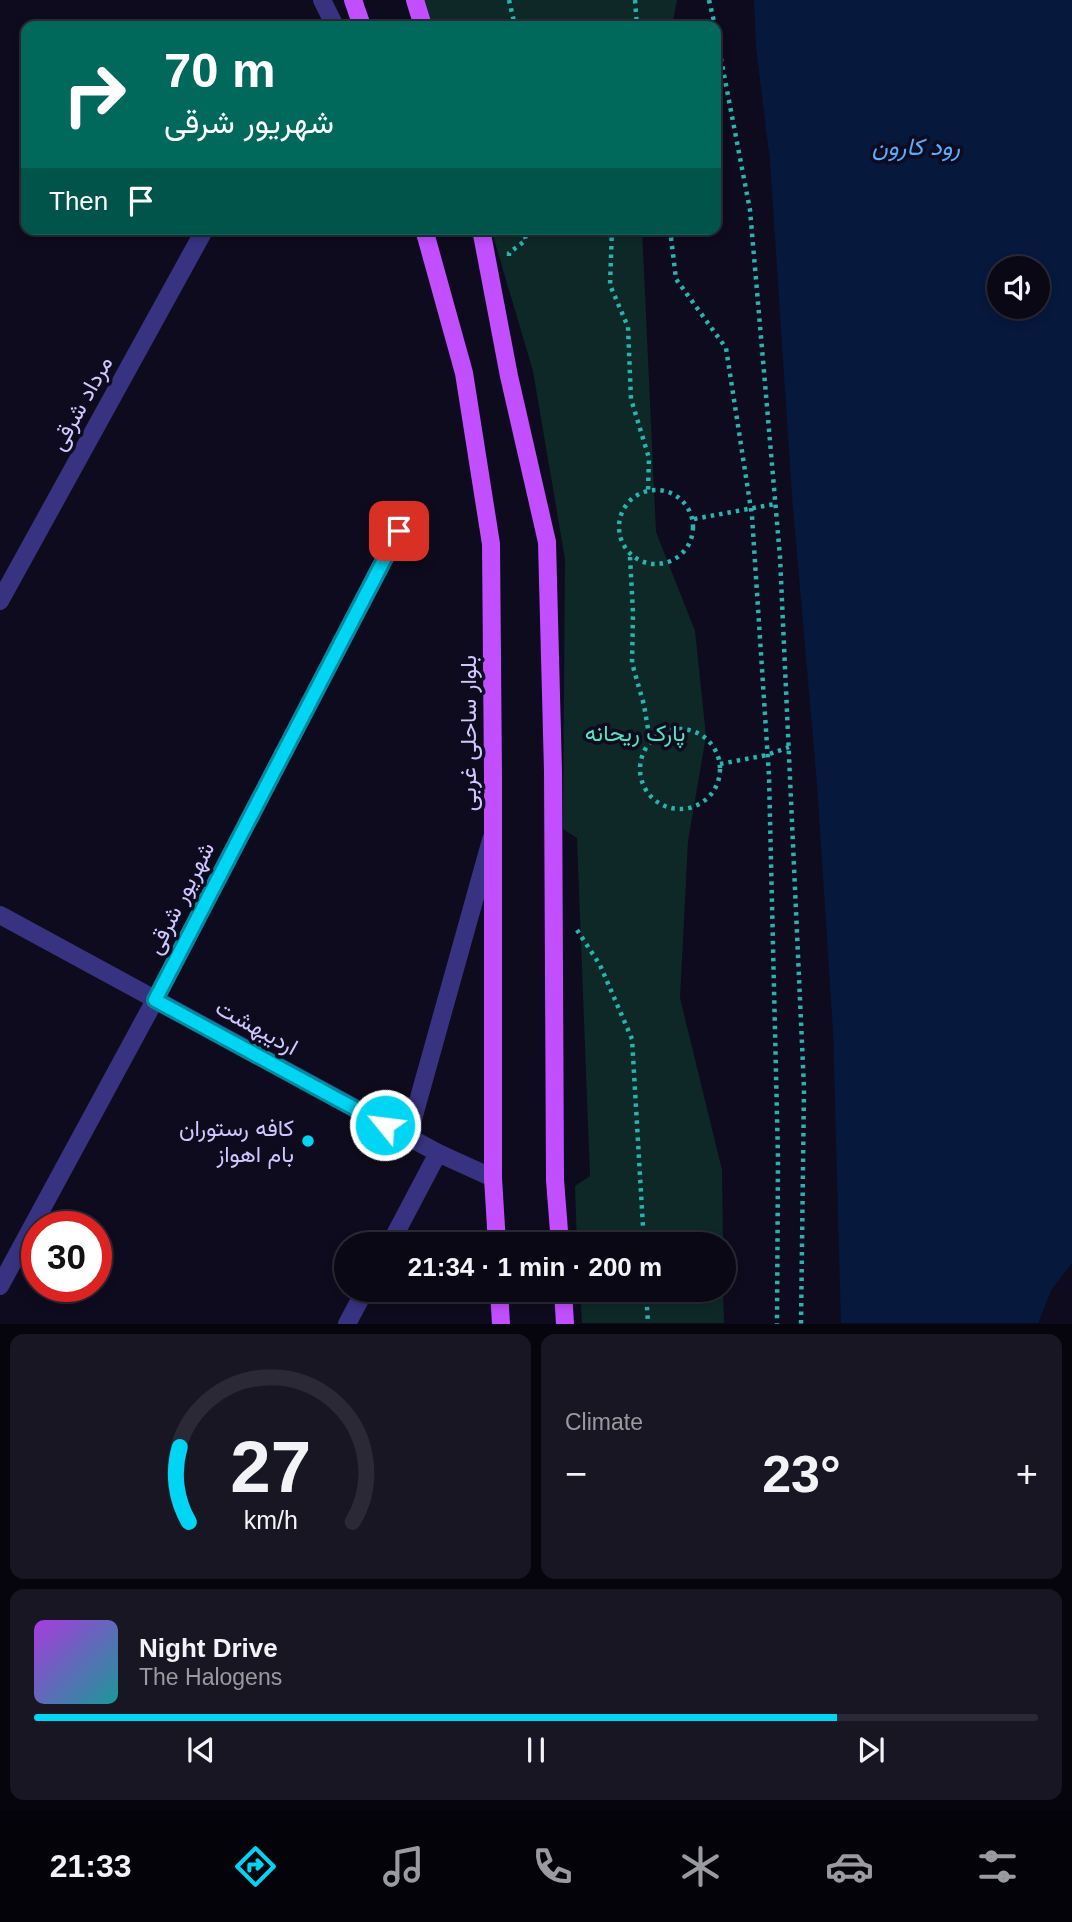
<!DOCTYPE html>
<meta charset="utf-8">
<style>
:root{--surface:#0b0816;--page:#191623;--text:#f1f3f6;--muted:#9a9aa1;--line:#2b2935;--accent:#00d5f3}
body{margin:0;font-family:Arial,Vazirmatn,sans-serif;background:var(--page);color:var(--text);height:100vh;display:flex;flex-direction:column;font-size:26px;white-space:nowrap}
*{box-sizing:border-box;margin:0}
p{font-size:23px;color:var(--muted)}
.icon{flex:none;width:38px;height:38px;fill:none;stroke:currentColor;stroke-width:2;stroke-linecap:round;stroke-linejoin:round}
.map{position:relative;height:1324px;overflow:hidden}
.panel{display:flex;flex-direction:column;gap:10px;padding:10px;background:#06040c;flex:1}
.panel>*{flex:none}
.banner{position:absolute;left:21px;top:21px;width:700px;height:214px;border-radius:14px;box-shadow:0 4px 10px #0003,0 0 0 2px var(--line);background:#00695c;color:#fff;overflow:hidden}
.fabs{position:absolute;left:987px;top:256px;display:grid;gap:14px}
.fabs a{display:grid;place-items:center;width:63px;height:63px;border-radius:50%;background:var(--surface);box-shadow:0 4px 10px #0003,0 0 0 2px var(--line);font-size:35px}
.speed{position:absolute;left:21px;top:1211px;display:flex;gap:14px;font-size:35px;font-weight:700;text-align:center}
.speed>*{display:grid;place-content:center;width:91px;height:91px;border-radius:50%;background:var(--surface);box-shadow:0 4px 10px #0003,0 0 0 2px var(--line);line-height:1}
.speed .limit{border:10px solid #d22;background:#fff;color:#111}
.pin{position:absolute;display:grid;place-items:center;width:60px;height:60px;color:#fff;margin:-30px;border-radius:14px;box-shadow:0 4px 10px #0006}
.me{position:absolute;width:77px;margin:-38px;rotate:299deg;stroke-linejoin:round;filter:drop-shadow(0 0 5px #0008)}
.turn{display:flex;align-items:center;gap:24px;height:147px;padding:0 28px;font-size:32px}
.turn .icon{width:91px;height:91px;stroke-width:2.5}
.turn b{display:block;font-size:49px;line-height:60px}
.then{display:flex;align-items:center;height:66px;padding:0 28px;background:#0003;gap:14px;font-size:26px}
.big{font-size:52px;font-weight:700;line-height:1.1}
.panel .card{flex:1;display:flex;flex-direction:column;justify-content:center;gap:10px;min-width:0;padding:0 24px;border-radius:14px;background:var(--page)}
.panel .dial{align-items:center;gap:0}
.dial svg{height:182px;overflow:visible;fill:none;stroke:var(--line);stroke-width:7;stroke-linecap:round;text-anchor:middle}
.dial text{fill:var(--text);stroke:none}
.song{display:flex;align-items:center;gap:21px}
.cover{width:84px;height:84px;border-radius:10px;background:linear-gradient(135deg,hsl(280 70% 55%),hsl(180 70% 35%))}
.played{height:7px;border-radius:4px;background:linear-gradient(90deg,var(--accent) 80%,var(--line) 80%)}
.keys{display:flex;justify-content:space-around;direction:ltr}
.heat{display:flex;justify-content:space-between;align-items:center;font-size:38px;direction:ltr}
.panel .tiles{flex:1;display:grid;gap:10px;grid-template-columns:1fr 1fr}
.card:last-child{grid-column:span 2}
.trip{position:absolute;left:334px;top:1232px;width:402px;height:70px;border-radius:35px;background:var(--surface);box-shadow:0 4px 10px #0003,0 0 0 2px var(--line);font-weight:700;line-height:70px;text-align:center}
.tab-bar{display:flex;height:112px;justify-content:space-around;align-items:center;background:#040309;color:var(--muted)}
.tab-bar .icon{width:49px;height:49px}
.tab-bar .active{color:var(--accent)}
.tab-bar b{font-size:32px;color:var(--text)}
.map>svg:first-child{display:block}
.green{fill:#0e2828}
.water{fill:#06183c;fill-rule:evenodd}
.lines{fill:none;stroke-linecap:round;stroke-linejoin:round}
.path{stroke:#27b4af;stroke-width:4.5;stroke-dasharray:3.5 5;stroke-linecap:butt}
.minor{stroke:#383380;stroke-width:18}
.major{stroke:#c14fff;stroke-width:18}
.route-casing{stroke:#008a9e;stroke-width:18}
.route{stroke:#00d5f3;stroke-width:12}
.poi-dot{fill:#00d5f3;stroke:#0f0b1e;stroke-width:2.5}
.labels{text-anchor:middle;stroke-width:7;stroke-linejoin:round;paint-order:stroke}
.street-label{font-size:23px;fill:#cfc8ff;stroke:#0f0b1e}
.park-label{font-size:23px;fill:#4fe4c2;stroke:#0f0b1e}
.poi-label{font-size:23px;fill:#cfc8ff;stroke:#0f0b1e;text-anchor:end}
.water-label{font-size:24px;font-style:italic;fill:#56acff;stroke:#0f0b1e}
</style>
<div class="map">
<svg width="1072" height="1324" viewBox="0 0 1072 1324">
<rect width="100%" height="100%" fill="#0f0b1e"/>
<!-- green -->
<g class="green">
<polygon points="420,0 677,0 672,26 429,26"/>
<polygon points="491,229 642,229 656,532 695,631 706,736 688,841 680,998 722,1170 723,1244 577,1244 575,1186 590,1176 577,838 563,829 565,559 533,371"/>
<polygon points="580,1290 723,1290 724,1323 582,1323"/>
</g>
<!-- water -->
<path class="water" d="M754,0H1072V1263L1052,1289L1038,1323H841L833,1030L817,784L792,496L770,161L756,48ZM999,268H1038V306H999Z"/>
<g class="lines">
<!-- path -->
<g class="path">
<polyline points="509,0 515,26"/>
<polyline points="635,0 637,26"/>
<polyline points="709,0 715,26"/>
<polyline points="716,33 750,210 780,557 804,1088 801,1324"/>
<polyline points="612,229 610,285 628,327 631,399 649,458 648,491"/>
<polyline points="670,229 676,279 726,348 752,516 769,776 778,1158 777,1324"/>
<polyline points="509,256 509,253 526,240 523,229"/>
<circle cx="656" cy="527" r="37"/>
<polyline points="694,519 775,504"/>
<polyline points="630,557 633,613 632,663 644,705 650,741"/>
<circle cx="680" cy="769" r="40"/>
<polyline points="720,764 767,755 789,747"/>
<polyline points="577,930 600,965 632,1039 644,1244"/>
<polyline points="646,1290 648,1324"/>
</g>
<!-- minor -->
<g class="minor">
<polyline points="322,0 335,26"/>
<polyline points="0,601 205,229"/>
<polyline points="0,915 438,1153 493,1178"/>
<polyline points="408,1137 491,840"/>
<polyline points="390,1244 438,1153"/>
<polyline points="0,1286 155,1000 399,531"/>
<polyline points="347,1324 365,1290"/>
</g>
<!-- major -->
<g class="major">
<polyline points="353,0 362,26"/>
<polyline points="415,0 423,26"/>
<polyline points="424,229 464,373 491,544 493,776 493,1178 497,1244"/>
<polyline points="481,229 509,376 547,542 553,771 555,1180 560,1244"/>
<polyline points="499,1290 501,1324"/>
<polyline points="563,1290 565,1324"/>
</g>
</g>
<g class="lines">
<defs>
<polyline id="route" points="385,1125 155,1000 399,531"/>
</defs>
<!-- route casing -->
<use href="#route" class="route-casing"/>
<!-- route -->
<use href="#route" class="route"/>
</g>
<!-- markers -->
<circle class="poi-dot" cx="308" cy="1141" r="7"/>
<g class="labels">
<!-- street labels -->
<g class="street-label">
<text transform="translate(81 403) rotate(-61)" y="8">مرداد شرقی</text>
<text transform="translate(468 733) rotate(-90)" y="8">بلوار ساحلی غربی</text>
<text transform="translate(180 898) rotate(-63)" y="8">شهریور شرقی</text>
<text transform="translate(257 1027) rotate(29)" y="8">اردیبهشت</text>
</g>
<!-- park labels -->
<g class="park-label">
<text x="635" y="741">پارک ریحانه</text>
</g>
<!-- poi labels -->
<g class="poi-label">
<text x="294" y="1136">کافه رستوران<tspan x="294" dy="26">بام اهواز</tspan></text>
</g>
<!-- water labels -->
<g class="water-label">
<text x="916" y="155">رود کارون</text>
</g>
</g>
</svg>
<div class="fabs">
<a><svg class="icon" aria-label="sound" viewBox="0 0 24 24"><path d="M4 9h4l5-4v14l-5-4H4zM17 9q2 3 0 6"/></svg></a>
</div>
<div class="speed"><div class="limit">30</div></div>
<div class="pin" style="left:399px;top:531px;background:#d93025"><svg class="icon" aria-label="arrive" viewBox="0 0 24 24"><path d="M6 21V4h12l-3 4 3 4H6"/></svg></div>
<svg class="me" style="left:385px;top:1125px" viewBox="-20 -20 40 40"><circle r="17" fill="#00d5f3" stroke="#fff" stroke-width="3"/><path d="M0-11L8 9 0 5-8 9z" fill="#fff"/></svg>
<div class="trip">21:34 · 1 min · 200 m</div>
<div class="banner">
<div class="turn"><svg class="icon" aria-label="right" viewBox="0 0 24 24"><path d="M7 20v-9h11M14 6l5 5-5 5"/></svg><div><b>70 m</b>شهریور شرقی</div></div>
<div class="then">Then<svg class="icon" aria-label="arrive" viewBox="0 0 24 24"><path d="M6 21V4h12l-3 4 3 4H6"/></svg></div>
</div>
</div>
<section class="panel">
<div class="tiles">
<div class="card dial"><svg viewBox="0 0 100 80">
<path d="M14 69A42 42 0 1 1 86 69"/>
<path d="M14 69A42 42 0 0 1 10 36" stroke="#00d5f3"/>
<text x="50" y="56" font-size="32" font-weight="700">27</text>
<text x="50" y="72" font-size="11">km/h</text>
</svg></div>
<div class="card"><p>Climate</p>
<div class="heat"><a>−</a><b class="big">23°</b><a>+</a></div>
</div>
<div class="card">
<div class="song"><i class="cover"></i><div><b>Night Drive</b><p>The Halogens</p></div></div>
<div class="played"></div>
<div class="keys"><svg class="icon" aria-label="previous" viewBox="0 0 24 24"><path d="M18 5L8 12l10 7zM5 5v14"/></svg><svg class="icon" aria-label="pause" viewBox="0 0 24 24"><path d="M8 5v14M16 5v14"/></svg><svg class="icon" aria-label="next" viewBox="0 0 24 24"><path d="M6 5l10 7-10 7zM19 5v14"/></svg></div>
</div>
</div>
</section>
<nav class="tab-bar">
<b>21:33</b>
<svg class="icon active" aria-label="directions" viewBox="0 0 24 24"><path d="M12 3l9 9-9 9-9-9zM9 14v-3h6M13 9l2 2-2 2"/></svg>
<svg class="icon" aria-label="music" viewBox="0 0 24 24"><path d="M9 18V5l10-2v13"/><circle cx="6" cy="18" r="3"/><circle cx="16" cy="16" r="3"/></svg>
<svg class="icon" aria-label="phone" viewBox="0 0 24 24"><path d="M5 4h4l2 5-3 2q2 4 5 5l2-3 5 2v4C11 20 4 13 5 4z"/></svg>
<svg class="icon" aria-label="climate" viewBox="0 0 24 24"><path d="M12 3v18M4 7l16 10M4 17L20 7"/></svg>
<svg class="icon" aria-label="car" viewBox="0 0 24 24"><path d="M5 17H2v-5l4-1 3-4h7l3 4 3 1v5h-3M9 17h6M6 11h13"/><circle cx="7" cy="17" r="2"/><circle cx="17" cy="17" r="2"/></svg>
<svg class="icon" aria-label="filters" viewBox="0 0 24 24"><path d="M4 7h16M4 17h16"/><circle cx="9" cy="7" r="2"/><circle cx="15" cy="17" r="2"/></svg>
</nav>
